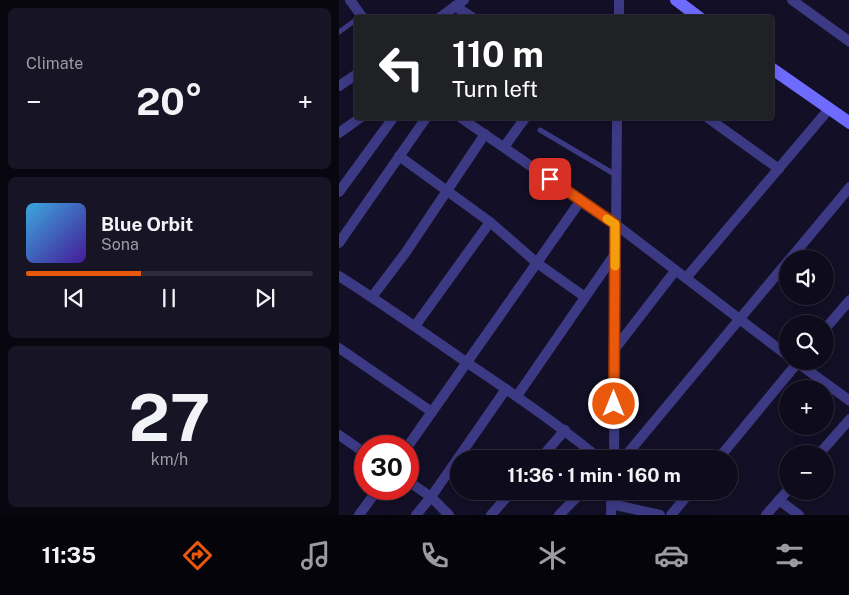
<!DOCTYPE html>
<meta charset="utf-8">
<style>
:root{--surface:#0e0b1c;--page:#171425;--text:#f1f3f6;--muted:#9b9ba3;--line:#2e2b3b;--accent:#ea580c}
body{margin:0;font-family:"Public Sans",sans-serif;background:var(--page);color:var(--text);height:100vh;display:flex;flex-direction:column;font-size:19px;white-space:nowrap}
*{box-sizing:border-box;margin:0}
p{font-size:16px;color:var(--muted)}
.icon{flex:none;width:28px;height:28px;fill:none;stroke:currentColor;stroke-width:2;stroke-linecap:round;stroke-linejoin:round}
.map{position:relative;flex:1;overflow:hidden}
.drawer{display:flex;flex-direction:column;gap:8px;padding:8px;background:#08060f;width:339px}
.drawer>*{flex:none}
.hud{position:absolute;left:15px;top:15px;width:420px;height:105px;border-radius:5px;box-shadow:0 2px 12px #0003,0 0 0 1px var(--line);background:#202124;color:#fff;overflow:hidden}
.fabs{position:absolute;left:440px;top:250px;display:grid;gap:10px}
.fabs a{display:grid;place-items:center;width:55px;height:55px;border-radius:50%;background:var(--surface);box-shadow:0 2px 12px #0003,0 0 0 1px var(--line);font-size:25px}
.speed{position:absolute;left:15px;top:435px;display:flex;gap:10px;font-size:25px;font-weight:700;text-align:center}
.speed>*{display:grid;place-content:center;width:65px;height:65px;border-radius:50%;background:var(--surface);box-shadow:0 2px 12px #0003,0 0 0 1px var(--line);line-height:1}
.speed .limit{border:8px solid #d22;background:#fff;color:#111}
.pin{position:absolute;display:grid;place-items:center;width:42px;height:42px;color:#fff;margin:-21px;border-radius:10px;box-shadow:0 2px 8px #0006}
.me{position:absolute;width:55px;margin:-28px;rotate:0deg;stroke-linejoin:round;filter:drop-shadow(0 0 4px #0008)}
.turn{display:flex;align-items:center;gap:18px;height:105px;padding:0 15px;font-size:22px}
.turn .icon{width:65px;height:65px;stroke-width:2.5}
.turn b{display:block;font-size:35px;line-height:42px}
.big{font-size:38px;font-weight:700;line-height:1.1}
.drawer .widget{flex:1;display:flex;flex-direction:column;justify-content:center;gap:8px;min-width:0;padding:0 18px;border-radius:8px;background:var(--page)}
.drawer .dial{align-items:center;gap:0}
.dial b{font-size:65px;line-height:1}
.song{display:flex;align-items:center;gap:15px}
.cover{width:60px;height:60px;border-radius:8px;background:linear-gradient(135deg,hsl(200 70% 55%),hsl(260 70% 35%))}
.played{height:5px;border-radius:2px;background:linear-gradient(90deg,var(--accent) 40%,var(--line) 40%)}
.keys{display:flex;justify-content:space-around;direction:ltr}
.heat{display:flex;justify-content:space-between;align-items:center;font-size:28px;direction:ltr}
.trip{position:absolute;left:111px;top:450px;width:288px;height:50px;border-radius:25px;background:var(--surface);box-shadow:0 2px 12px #0003,0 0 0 1px var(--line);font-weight:700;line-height:50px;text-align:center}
.dock{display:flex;height:80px;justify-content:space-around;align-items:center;background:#06040b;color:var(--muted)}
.dock .icon{width:35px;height:35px}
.dock .current{color:var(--accent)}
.dock b{font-size:22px;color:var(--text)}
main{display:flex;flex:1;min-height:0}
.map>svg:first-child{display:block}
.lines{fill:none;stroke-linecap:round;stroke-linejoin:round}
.lane{stroke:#3d3a85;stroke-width:5}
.street{stroke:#3d3a85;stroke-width:10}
.secondary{stroke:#6f6bff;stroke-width:12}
.route-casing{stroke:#983908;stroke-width:12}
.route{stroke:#ea580c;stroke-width:9}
.slow{stroke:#f59e0b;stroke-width:9}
</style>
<main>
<section class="drawer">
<div class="widget"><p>Climate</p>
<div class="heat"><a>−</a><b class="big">20°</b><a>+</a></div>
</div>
<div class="widget">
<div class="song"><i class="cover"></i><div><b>Blue Orbit</b><p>Sona</p></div></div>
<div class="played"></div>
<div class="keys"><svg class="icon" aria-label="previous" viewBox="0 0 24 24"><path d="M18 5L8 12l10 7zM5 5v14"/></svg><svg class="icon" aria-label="pause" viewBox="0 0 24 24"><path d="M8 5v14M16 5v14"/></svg><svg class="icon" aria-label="next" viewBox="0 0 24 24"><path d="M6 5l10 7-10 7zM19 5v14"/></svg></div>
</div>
<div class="widget dial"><b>27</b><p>km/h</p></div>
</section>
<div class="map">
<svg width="511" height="515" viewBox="0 0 511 515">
<rect width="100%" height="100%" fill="#130f26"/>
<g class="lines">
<!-- lane -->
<g class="lane">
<polyline points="0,32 18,19"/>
<polyline points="201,130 277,175"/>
</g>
<!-- street -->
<g class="street">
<polyline points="11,0 24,18"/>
<polyline points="280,0 280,18"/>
<polyline points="453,0 511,42"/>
<polyline points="116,6 134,18"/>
<polyline points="100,18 125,0"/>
<polyline points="0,86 18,74"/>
<polyline points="122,118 276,224 449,356"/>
<polyline points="369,118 440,169"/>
<polyline points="0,133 21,118"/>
<polyline points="165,147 186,118"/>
<polyline points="60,156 151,222 198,263 246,297"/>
<polyline points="0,192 54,118"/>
<polyline points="0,243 87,118"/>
<polyline points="451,259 511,187"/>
<path d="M0,276C44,304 87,334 130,364C175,394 219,424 261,459"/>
<polyline points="347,278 490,109"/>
<polyline points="33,297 67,252 146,134"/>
<polyline points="76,326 151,222"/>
<polyline points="486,329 511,300"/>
<polyline points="0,348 93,412"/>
<polyline points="275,350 336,271"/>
<polyline points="456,361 511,401"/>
<polyline points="178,396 276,254"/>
<polyline points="0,435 26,453"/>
<polyline points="69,446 242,200"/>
<polyline points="480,454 511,419"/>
<polyline points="201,459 226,430"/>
<polyline points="275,459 278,118"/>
<polyline points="284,459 449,261"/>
<polyline points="379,459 460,361"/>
<polyline points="69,481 92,497 110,515"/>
<polyline points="440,500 460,515"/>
<polyline points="272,504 321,515"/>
<polyline points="20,515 39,489"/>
<polyline points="77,515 92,497 167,389"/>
<polyline points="152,515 173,491"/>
<polyline points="220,515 244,491"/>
<polyline points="272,515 273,491"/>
<polyline points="332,515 352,491"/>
<polyline points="427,515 449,490"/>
</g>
<!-- secondary -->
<g class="secondary">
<polyline points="337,0 361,18"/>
<polyline points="432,68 511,123"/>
</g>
</g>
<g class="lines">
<defs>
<polyline id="route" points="211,179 276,224 275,404"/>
</defs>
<!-- route casing -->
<use href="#route" class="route-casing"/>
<!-- route -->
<use href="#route" class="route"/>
<!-- slow -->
<polyline class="slow" points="268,219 276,224 276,266"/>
</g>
</svg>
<div class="fabs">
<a><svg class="icon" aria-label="sound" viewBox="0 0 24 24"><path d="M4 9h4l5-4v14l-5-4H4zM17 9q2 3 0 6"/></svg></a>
<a><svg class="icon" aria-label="search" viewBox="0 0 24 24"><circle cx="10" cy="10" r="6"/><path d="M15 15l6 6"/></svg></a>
<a>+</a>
<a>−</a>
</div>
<div class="speed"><div class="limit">30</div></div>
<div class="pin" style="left:211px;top:179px;background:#d93025"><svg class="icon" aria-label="arrive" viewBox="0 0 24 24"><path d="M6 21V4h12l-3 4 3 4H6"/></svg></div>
<svg class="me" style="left:275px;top:404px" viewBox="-20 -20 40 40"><circle r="17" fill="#ea580c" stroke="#fff" stroke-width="3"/><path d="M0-11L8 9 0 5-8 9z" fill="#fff"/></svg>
<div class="trip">11:36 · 1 min · 160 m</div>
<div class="hud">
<div class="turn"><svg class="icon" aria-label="left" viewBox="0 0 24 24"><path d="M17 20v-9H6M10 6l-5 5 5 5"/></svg><div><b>110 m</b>Turn left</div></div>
</div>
</div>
</main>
<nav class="dock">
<b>11:35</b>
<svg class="icon current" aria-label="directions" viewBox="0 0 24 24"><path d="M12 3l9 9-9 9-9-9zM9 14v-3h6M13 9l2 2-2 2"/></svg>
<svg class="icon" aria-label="music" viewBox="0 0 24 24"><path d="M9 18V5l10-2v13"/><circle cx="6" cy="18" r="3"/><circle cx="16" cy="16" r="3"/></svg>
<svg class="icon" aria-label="phone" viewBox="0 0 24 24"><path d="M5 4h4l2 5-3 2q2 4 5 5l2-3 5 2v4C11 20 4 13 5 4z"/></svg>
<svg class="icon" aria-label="climate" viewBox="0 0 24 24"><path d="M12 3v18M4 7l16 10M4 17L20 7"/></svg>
<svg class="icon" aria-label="car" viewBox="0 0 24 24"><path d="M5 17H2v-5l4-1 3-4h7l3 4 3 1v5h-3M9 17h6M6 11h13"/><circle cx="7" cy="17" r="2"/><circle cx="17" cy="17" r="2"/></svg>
<svg class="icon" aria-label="filters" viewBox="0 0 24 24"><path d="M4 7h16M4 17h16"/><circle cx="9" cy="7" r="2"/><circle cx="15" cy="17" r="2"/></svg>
</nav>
